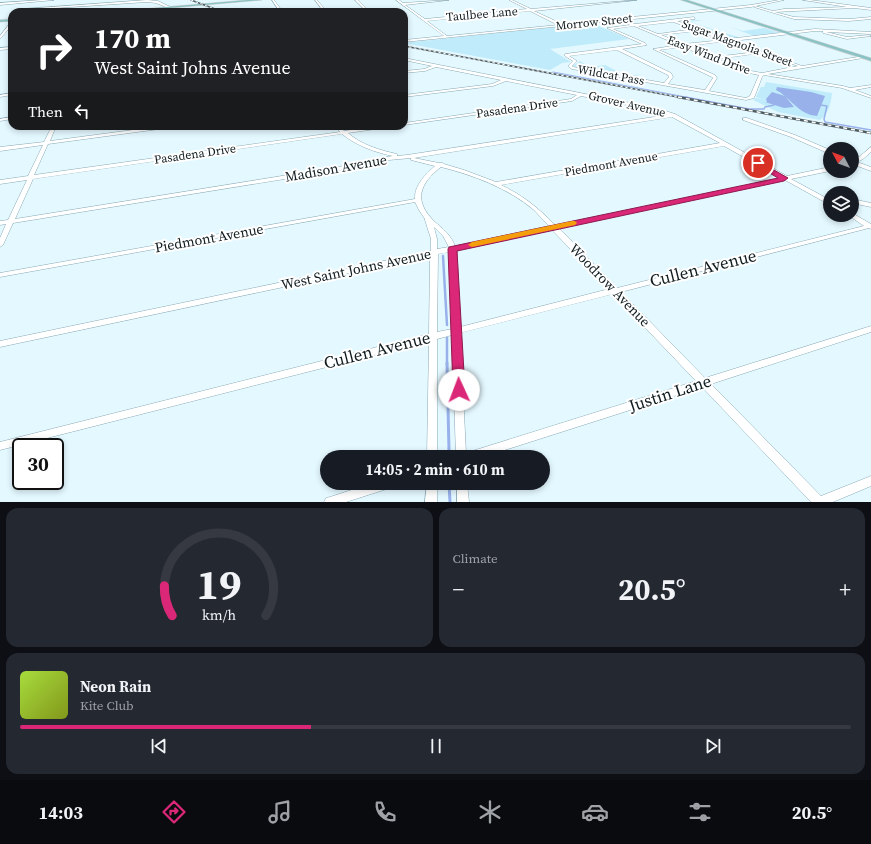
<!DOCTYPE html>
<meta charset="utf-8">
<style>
:root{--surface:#171b24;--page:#242831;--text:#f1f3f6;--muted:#9ea1a6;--line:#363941;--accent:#db2777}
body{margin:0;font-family:"Source Serif 4",serif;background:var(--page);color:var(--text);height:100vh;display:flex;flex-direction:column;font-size:15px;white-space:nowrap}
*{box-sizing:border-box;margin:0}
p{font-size:13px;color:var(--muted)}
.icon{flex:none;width:22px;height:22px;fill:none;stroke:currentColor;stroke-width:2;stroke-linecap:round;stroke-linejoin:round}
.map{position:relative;height:502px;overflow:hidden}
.sheet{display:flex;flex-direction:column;gap:6px;padding:6px;background:#0d0f14;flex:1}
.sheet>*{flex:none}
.banner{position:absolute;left:8px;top:8px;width:400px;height:122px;border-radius:12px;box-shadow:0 2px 6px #0003;background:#202124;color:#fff;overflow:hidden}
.needle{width:26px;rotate:311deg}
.fabs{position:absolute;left:823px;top:142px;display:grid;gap:8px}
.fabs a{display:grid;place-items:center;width:36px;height:36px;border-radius:50%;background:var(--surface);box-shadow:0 2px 6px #0003;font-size:20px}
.speed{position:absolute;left:12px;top:438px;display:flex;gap:8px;font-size:20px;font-weight:700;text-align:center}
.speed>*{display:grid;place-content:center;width:52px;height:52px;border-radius:50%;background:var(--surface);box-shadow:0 2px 6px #0003;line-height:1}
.speed .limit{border:2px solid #111;border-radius:6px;background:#fff;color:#111}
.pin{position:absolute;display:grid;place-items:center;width:34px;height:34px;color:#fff;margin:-17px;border:2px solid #fff;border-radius:50%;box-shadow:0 1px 4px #0007}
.me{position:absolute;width:44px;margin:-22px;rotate:358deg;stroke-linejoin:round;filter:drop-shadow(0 0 3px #0008)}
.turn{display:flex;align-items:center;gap:14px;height:84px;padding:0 20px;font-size:18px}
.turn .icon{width:52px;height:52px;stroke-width:2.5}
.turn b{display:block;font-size:28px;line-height:34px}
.then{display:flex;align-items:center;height:38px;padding:0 20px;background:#0003;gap:8px;font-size:15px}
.big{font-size:30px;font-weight:700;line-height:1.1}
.sheet .tile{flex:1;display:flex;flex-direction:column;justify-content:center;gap:6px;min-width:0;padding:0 14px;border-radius:12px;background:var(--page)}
.sheet .dial{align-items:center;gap:0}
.dial svg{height:104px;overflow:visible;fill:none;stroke:var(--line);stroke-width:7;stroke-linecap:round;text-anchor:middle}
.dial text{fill:var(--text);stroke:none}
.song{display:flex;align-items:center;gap:12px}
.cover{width:48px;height:48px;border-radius:6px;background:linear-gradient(135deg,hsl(80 70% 55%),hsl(70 70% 35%))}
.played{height:4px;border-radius:2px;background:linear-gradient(90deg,var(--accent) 35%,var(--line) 35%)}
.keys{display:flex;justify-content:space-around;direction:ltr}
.heat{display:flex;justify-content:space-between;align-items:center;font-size:22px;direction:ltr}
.sheet .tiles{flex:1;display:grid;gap:6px;grid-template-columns:1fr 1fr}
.tile:last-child{grid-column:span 2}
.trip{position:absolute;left:320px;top:450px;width:230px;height:40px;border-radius:20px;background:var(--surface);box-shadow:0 2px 6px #0003;font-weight:700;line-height:40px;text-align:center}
.tab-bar{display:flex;height:64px;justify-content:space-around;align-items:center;background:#090b0e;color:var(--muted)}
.tab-bar .icon{width:28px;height:28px}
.tab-bar .current{color:var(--accent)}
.tab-bar b{font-size:18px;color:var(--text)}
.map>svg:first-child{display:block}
.green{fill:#bfebfa}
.water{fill:#98b1ea}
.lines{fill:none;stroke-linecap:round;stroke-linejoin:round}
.stream-far3{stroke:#98b1ea;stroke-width:1}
.stream-far2{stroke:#98b1ea;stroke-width:1.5}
.stream-far1{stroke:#98b1ea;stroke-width:2.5}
.stream{stroke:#98b1ea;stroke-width:3}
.minor-casing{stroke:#89a9b4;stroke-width:1}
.major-casing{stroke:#d4d6d7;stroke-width:1}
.minor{fill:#fff;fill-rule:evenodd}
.major{fill:#8ac2c4;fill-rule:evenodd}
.rail-far1-casing{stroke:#4e5c61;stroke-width:1.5}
.rail-casing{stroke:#4e5c61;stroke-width:2.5}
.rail-far1{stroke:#fff;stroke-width:1;stroke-dasharray:2.5;stroke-linecap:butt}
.rail{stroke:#fff;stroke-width:1.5;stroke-dasharray:4;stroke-linecap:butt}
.route{fill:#db2777;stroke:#8e194d}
.slow{fill:#f59e0b}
.labels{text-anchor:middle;stroke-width:4;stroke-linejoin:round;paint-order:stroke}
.far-street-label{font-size:12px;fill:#0f1b1f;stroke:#fff}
.street-label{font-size:14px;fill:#0f1b1f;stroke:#fff}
.near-street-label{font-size:17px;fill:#0f1b1f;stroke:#fff}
</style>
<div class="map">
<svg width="871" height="502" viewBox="0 0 871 502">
<rect width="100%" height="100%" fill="#e4f8ff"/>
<!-- green -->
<g class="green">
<polygon points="697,20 703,20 690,22 741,38 728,38 680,22"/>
<polygon points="592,23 629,39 550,49 571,62 562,63 550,70 404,43"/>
<polygon points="730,27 743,31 764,28 780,33 754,36"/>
<polygon points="580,61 589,67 605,65 627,76 642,74 638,75 637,77 640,77 636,79 572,66"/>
<path d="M766,82L832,93C831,103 829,113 820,120L778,112L753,100L756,98L766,100L756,97L761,87H764Z"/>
</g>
<!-- water -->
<g class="water">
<path d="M777,87L811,92L825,96L817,116C799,115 790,97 776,90Z"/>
<polygon points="772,92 785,96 794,107 784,108 765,102 767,102 766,99"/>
</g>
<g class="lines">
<!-- stream-far3 -->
<polyline class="stream-far3" points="553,72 691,98"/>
<!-- stream-far2 -->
<g class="stream-far2">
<polyline points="685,97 749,109 764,109 765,107 774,105"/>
<polyline points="820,105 827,106 824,119 825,122 871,130"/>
</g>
<!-- stream-far1 -->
<g class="stream-far1">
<polyline points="443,256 447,325"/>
<polyline points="447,338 447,364"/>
</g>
<!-- stream -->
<g class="stream">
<polyline points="447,363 449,451"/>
<polyline points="449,483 450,502"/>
</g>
<defs>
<g id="minor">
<polygon points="42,0 54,0 0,5 0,3"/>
<polygon points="147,0 158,1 181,12 178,12 156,3 147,2 25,10 24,9"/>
<polygon points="272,0 274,0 283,12 280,12"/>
<polygon points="315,0 317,0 327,12 324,12"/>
<polygon points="355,0 358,0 370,12 367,12"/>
<path d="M396,0H399L403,3L449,0L405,5L425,19L527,9L509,0H512L531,9L637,0L534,11L562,24L751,5L779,0H784L751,7L624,20L635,24L694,17L695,19L677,21L728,39L815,29L871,32V34L826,32L847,37L869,35L871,36L847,39L823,33V31H815L733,41L802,66L864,56L865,57L863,58L768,74L843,86L850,88L871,85V87L855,90L871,96V98L842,88L764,75L762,77L754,98L746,100L572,69L569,67V65L573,61L565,56V54L642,44L607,28L630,25L621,20L404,42V40L444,36ZM530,11L558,25L447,36L427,21ZM673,22L694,29L658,34L638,26ZM634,26L679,45L653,49L712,77L713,78L705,90L668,84L673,77L671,73L622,49L647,45L645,43L613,29ZM697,31L723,40L684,44L661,35ZM728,41L756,52L714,57L688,46ZM683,47L744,72L759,75L750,96L746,98L709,91L717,78L715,75L659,50ZM617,50L668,75L669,77L664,83L573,67L572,66L577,61L569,56ZM761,53L798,66L762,73L746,70L718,59Z"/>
<polygon points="803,0 810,0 871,8 871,10 854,8 775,12 794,17 849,19 871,17 871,19 849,21 794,19 754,7 755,6 773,11 784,9 847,7"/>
<polygon points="11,22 12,22 12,25 0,39 0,36"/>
<polygon points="12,47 12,49 0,50 0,48"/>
<path d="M404,58L656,108L675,114L787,176L830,167V171L791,179L830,200V205L785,180L559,228L617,288L864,226L848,215H852V213L871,224V229L869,228L621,292L705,378L871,326V332L711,384L821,496L871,476V486L833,502H811L702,387L483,457H456L452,335L437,339V457H427L429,341L0,450V442L429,334L430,256L0,347V341L431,251V239L425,220V219L419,210L415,202L0,277V273L415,199C414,185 426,174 435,166L411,160V158L389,160L383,163L13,223L3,245L0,247V238L6,224L0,225V221L8,220L27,180L0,184V180L28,176L43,145L0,151V147L44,142L52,126H56L50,141L163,126H176L174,127L48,144L34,175L340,132L335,126H340L344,131L379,126H391L389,127L348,133C362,145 379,150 397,154V156L407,155L667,115L653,110L581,96L572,101L404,125V123L571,99L577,95L506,81L493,86L404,97V95L492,84L501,80L436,67L425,71L404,73V71L424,69L432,66L404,60ZM672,117L720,143L496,182L464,170L444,164L443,163H439L414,158ZM342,134C357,146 374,152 393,156L386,157L381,160L15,219L33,179ZM724,146L781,178L555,225C537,207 524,196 501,185ZM441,167C473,175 508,188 534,210C539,215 544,221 549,226L455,246C451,235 443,229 435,222C413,201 419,184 441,167ZM434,227L443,236L449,247L437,249V239ZM552,230L609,289L460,327L457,250ZM450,252L452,329L437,332L438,254ZM613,294L696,381L466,453L460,333Z"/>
<polygon points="12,93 12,95 0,97 0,95"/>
<polygon points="12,117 12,119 0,121 0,119"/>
<polygon points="743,118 747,118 795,135 830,150 830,154 791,137 743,120"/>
<polygon points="871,147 871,152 863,159 857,162 871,167 871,171 852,164 852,160 859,157"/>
<polygon points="852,199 871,203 871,207 852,203"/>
<polygon points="373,483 394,483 393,487 346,502 324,502 326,498 330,497"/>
<polygon points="427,483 437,483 437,502 425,502"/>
<polygon points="457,483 467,483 469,502 457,502"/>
</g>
<g id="major">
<polygon points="247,0 262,0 124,12 108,12"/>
<polygon points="681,0 687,0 871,58 871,61"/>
<polygon points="12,19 12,21 0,22 0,20"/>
</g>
</defs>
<!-- minor casing -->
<use href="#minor" class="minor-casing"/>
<!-- major casing -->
<use href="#major" class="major-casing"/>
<!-- minor -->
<use href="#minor" class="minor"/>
<!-- major -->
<use href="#major" class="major"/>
<defs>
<g id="rail-far1">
<polyline points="191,0 223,12"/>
<polyline points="404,46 683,98"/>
</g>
<polyline id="rail" points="678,97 871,133"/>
</defs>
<!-- rail-far1 casing -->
<use href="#rail-far1" class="rail-far1-casing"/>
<!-- rail casing -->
<use href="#rail" class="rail-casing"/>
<!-- rail-far1 -->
<use href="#rail-far1" class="rail-far1"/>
<!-- rail -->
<use href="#rail" class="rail"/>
</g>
<!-- route -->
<polygon class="route" points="758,161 788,178 784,181 457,251 465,390 463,393 459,395 454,393 453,390 448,249 449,247 778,178 756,165 755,163"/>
<!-- slow -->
<polygon class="slow" points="572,221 575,221 577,223 575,225 472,247 468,245 472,242"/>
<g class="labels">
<!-- far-street labels -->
<g class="far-street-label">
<text transform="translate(482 14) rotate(-5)" y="4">Taulbee Lane</text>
<text transform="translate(594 22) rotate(-6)" y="4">Morrow Street</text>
<text transform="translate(737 43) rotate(20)" y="4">Sugar Magnolia Street</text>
<text transform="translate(709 55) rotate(21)" y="4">Easy Wind Drive</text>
<text transform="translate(611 75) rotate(10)" y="4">Wildcat Pass</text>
<text transform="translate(627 104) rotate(13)" y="4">Grover Avenue</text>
<text transform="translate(517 108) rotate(-8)" y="4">Pasadena Drive</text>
<text transform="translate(195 154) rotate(-8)" y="4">Pasadena Drive</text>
<text transform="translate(611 164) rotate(-10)" y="4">Piedmont Avenue</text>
</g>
<!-- street labels -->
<g class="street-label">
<text transform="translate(336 168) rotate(-10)" y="5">Madison Avenue</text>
<text transform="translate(209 238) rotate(-10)" y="5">Piedmont Avenue</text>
<text transform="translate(356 269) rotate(-12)" y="5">West Saint Johns Avenue</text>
<text transform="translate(610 285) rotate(46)" y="5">Woodrow Avenue</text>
</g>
<!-- near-street labels -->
<g class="near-street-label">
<text transform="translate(703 268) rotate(-14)" y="6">Cullen Avenue</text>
<text transform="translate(377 350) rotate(-14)" y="6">Cullen Avenue</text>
<text transform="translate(670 393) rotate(-18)" y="6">Justin Lane</text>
</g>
</g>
</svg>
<div class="fabs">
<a><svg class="needle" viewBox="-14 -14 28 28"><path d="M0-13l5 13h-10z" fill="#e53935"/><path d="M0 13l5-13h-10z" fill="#9ea1a6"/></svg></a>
<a><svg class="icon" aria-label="layers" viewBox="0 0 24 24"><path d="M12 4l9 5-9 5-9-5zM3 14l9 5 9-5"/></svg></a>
</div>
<div class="speed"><div class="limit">30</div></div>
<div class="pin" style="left:758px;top:163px;background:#d93025"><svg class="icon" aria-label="arrive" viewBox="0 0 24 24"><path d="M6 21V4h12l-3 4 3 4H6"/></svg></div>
<svg class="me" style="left:459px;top:390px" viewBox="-20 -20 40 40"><circle r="19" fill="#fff"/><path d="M0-13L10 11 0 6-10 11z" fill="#db2777"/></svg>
<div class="trip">14:05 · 2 min · 610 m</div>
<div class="banner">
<div class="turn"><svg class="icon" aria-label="right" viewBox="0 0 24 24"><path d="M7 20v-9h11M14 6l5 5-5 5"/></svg><div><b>170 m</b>West Saint Johns Avenue</div></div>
<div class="then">Then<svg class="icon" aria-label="left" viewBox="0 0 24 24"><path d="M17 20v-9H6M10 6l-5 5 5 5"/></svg></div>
</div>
</div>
<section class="sheet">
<div class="tiles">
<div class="tile dial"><svg viewBox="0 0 100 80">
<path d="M14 69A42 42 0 1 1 86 69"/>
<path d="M14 69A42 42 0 0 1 8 46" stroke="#db2777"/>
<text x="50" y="56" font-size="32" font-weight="700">19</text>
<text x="50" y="72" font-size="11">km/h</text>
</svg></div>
<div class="tile"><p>Climate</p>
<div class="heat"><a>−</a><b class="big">20.5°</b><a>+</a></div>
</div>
<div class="tile">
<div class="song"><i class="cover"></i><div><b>Neon Rain</b><p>Kite Club</p></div></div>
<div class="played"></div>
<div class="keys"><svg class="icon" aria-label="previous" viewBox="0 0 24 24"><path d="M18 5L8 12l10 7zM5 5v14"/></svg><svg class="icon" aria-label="pause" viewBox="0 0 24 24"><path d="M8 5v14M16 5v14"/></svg><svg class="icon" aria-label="next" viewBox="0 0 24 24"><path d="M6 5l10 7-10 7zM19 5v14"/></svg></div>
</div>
</div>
</section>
<nav class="tab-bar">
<b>14:03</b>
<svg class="icon current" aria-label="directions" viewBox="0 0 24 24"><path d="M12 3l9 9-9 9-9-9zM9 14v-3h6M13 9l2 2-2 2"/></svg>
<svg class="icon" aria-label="music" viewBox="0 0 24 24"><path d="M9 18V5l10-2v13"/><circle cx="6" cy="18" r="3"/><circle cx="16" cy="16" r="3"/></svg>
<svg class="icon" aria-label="phone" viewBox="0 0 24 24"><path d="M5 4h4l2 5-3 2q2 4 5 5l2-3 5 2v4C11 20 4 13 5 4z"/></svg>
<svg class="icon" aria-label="climate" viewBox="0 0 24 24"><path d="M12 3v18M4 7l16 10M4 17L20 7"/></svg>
<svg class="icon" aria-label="car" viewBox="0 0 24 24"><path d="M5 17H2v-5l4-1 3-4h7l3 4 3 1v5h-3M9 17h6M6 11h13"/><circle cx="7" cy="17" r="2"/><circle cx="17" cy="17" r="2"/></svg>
<svg class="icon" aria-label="filters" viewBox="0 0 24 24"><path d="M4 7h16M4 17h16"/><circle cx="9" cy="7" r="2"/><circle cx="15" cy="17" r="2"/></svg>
<b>20.5°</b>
</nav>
